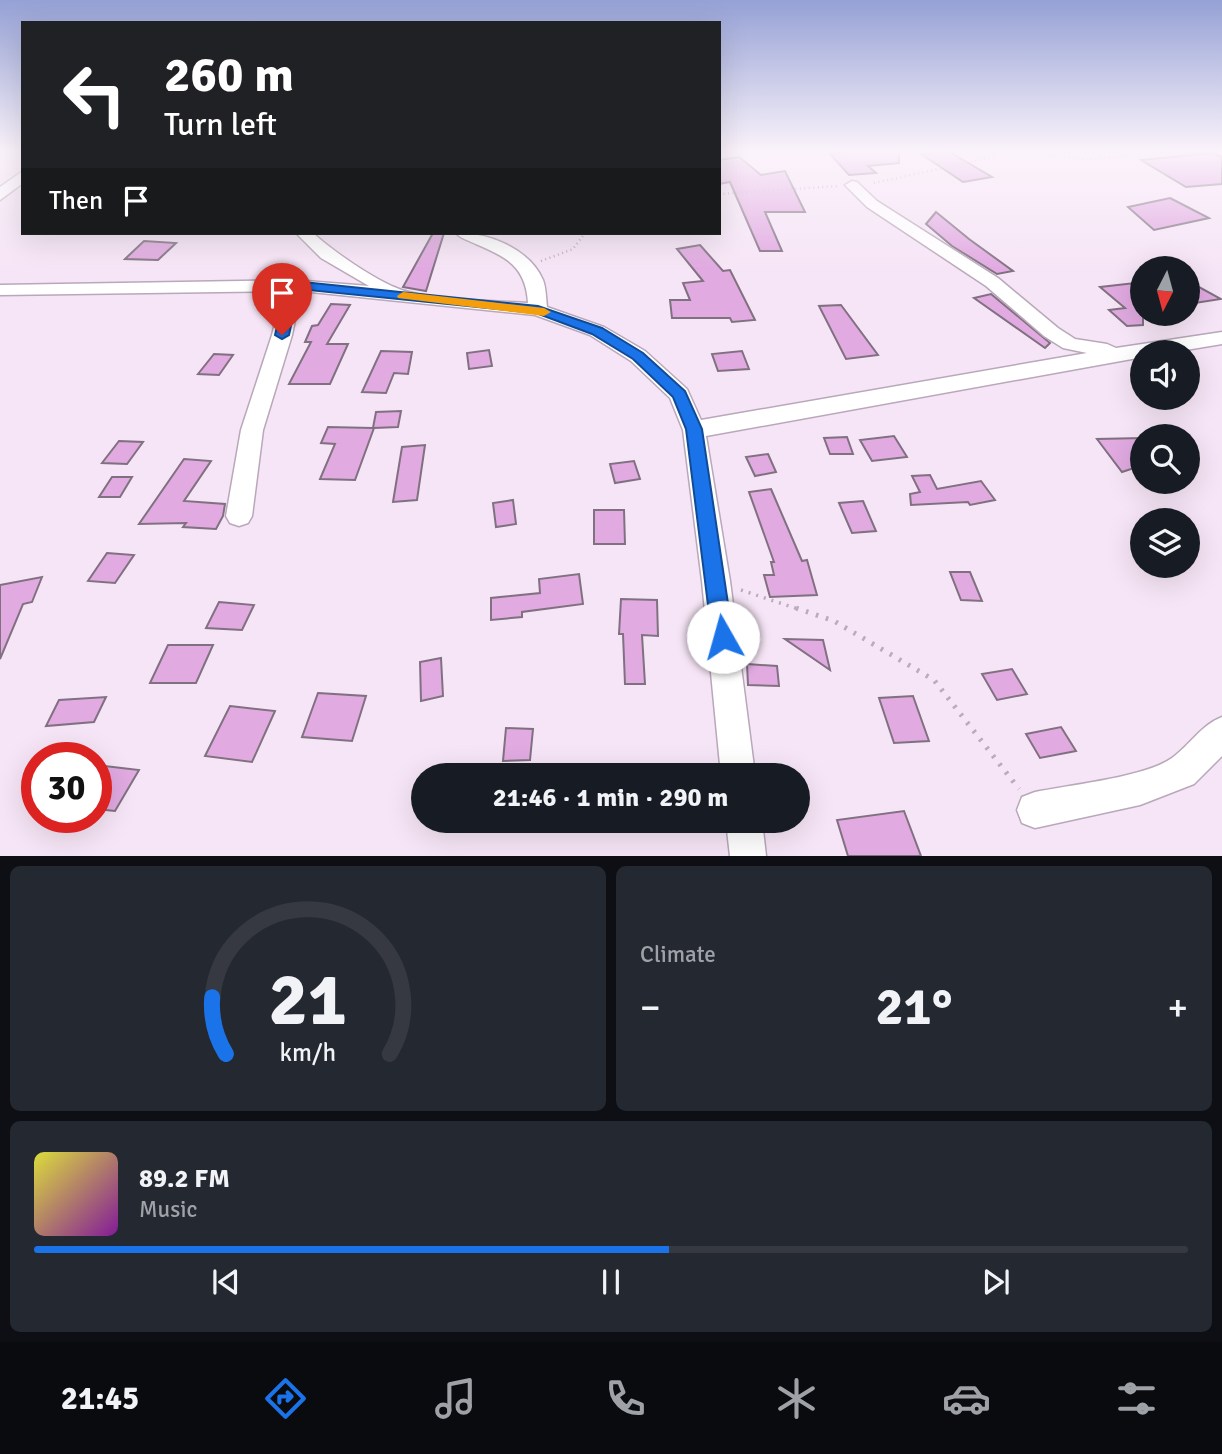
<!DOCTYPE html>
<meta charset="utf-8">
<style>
:root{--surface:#171b24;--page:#242831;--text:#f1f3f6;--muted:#9ea1a6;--line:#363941;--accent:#1a73e8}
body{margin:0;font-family:Signika,sans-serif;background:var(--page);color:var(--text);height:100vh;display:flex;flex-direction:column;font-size:26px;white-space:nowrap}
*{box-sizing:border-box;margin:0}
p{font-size:23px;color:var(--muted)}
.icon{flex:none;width:38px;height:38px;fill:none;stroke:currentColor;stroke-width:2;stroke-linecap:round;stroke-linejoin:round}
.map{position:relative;height:856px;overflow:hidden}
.details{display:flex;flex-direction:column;gap:10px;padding:10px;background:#0d0f14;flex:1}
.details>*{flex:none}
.banner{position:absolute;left:21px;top:21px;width:700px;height:214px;border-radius:0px;box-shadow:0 7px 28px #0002;background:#202124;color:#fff;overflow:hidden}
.needle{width:46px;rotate:186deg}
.buttons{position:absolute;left:1130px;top:256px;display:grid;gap:14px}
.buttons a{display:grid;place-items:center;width:70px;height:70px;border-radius:50%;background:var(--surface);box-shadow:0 7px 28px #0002;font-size:35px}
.speed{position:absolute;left:21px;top:742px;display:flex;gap:14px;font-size:35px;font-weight:700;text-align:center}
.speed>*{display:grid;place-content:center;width:91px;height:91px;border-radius:50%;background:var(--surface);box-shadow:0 7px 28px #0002;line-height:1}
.speed .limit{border:10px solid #d22;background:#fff;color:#111}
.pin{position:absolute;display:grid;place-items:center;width:60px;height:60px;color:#fff;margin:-72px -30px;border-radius:50% 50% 50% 0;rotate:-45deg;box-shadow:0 0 7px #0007}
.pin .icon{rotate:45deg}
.me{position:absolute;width:77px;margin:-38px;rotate:353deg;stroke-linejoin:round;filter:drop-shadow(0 0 5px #0008)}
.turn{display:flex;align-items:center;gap:24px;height:147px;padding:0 28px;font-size:32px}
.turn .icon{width:91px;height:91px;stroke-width:2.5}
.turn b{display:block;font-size:49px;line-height:60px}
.then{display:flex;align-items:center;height:66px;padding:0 28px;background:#0003;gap:14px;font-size:26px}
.big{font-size:52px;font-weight:800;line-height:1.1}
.details .widget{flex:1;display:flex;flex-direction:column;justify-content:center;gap:10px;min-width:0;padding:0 24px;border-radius:10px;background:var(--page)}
.details .dial{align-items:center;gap:0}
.dial svg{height:182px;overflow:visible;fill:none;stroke:var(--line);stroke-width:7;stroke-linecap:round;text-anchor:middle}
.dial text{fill:var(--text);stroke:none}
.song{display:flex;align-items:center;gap:21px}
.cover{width:84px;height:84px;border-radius:10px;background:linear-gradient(135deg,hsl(60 70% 55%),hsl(290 70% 35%))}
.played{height:7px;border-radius:4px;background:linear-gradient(90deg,var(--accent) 55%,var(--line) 55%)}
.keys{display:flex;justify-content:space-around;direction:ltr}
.heat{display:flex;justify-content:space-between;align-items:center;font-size:38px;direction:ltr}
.details .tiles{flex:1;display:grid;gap:10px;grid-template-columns:1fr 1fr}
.widget:last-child{grid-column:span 2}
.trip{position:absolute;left:411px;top:763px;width:399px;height:70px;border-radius:35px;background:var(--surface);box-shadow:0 7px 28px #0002;font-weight:800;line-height:70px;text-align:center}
.tabs{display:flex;height:112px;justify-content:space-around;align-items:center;background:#090b0e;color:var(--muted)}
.tabs .icon{width:49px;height:49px}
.tabs .on{color:var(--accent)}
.tabs b{font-size:32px;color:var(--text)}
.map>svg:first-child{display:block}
.building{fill:#e1aae1;stroke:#807180;stroke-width:2}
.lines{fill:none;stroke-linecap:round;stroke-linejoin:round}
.minor-casing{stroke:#b9a8b9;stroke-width:3}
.path-far2{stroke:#b9abb9;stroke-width:2.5;stroke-dasharray:1 3.5;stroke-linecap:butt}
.path-far1{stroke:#b9abb9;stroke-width:3.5;stroke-dasharray:2 6;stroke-linecap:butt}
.path{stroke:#b9abb9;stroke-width:5;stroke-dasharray:2.5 8;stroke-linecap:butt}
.minor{fill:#fff;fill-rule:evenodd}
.route{fill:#1a73e8;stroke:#114b97;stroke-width:2}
.slow{fill:#f59e0b}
</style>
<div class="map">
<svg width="1222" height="856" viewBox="0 0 1222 856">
<rect width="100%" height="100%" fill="#f6e5f6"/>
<!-- building -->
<g class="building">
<polygon points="849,151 899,151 899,163 868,166 876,173 849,175 830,154"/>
<polygon points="948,151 992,177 963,182 921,154"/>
<polygon points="1212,153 1222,157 1222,184 1186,187 1141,160"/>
<polygon points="739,157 761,175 785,171 805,212 765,212 782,251 760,251 730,182 719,184 719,160"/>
<polygon points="1170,198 1209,218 1154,230 1128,207"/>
<polygon points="936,212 969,239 1013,271 997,274 952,246 926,224"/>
<polygon points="433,233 444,233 426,291 403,287"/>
<polygon points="144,241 176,243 158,260 125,259"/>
<polygon points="700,245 723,271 730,270 755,320 732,322 730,318 672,318 670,300 690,300 683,283 703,281 677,249"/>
<polygon points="1188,281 1221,299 1188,304"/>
<polygon points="1135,283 1143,288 1143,325 1127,326 1109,310 1125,308 1100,287"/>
<polygon points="991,294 1050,343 1045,348 974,298"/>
<polygon points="331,304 350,305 327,344 348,344 330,384 289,384 311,342 305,342 312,326 318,325"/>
<polygon points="841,305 878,355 846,359 819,306"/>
<polygon points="489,350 492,366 469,369 467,353"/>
<polygon points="381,351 412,352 408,374 394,373 386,393 362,392"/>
<polygon points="742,351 749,369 718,371 712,354"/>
<polygon points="214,354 233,355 219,375 198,374"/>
<polygon points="401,411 398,427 374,428 355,480 320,479 335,444 321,443 328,427 373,428 376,412"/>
<polygon points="894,436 907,457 872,461 860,440"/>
<polygon points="847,437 853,454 830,454 824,438"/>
<polygon points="1143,438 1143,465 1122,472 1097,439"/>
<polygon points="119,441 143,442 127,464 102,463"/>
<polygon points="425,445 417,500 393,502 402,447"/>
<polygon points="768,454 776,472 755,476 746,457"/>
<polygon points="184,459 211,461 184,501 225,504 223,516 216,529 183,527 186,523 139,524"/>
<polygon points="634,461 640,479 615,483 610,464"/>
<polygon points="930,475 937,489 981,481 995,500 970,505 968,502 911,505 910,494 920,492 912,476"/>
<polygon points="112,477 132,477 120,497 99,497"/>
<polygon points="771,489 802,561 807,560 817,595 770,597 764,575 774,575 771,562 774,562 749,492"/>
<polygon points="513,500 516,524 496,527 493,503"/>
<polygon points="863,501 876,531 852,533 839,503"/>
<polygon points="594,510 624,510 625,544 594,544"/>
<polygon points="107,553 134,555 115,583 88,581"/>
<polygon points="950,572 970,572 982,601 961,600"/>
<polygon points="579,574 583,604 522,612 522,617 491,620 491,598 540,593 539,579"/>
<polygon points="42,577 32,602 23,604 0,659 0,585"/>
<polygon points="621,599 657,600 658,636 642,635 645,684 625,684 623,634 619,634"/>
<polygon points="219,602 254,605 242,630 206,628"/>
<polygon points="785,639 823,640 830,670"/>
<polygon points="168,645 213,645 196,683 150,683"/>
<polygon points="441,658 443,696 421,701 420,662"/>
<polygon points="747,664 777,666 779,686 748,685"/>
<polygon points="1012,669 1027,694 997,700 982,674"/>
<polygon points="318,693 366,696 352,741 302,737"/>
<polygon points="913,696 929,741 894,743 879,698"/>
<polygon points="106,697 94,722 46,726 59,700"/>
<polygon points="230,706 275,711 252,762 205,756"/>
<polygon points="1061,727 1076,751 1040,758 1026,734"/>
<polygon points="506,728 533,729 530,760 503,761"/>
<polygon points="96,765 139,770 115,811 96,809"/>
<polygon points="904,811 921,856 848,856 837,820"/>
</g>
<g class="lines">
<defs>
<g id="minor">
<polygon points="23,171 23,183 0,200 0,187"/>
<path d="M852,181L857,182L877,201L998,278L1058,328L1075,339L1107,344L1116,348L1222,332V344L1174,352H1143V357L706,436L730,581L755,775H721L702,581L683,430L670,398L631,361L590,335L535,315L301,291L292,335L263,430L252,516L248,523L239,526L230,523L226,516L241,430L272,335L283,291L0,295V285L293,280L369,286L321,258L296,233H313C334,252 373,279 399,289C427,300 495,301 528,303C526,267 507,257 476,244C468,240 461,239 456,233C487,232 529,248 543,280C546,288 546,298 547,307L604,327L645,351L687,389L701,420L1087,353L1063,348L1044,336L986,286L867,207L845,185Z"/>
<path d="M1222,717V756L1194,784L1140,805L1035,828L1022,823L1017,810L1022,797L1035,792C1069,785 1146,777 1172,758C1190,745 1201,725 1222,717Z"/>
<polygon points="726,821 762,821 766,856 730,856"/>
</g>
</defs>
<!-- minor casing -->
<use href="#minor" class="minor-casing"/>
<!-- path-far2 -->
<g class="path-far2">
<polyline points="1217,151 1222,152"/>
<polyline points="874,183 1015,152 1088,159 1207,151"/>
<polyline points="719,194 839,186"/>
<polyline points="541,261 573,249 585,233"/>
</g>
<!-- path-far1 -->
<polyline class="path-far1" points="741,590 801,610"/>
<!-- path -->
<polyline class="path" points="796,608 834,621 934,680 1019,789"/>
<!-- minor -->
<use href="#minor" class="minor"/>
</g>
<!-- sky -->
<linearGradient id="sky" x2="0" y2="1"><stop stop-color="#95a1d5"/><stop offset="0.56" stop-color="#fbf3fb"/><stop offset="1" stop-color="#fbf3fb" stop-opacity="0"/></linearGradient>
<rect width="1222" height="270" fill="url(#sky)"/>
<!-- route -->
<polygon class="route" points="293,281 538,306 602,328 643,353 685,391 702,429 733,637 730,644 723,647 715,644 712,637 686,429 673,397 633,359 592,334 536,313 299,289 289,335 282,339 275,335 287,285"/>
<!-- slow -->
<polygon class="slow" points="403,292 544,308 551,312 544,316 398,298 397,296"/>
</svg>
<div class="buttons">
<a><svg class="needle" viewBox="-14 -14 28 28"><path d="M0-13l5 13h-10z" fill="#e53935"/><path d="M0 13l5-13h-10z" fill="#9ea1a6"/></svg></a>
<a><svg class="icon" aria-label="sound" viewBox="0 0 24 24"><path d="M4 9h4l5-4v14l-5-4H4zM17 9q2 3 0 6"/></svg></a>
<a><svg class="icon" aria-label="search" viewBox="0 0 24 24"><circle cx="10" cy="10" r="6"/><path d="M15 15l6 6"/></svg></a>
<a><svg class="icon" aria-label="layers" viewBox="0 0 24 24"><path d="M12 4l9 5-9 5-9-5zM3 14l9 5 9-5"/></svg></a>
</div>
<div class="speed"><div class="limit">30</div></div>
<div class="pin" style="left:282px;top:335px;background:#d93025"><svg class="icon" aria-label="arrive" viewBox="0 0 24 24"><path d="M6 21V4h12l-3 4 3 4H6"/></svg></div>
<svg class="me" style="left:723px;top:637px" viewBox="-20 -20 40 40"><circle r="19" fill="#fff"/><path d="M0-13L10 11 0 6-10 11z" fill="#1a73e8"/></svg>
<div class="trip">21:46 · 1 min · 290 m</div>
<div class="banner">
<div class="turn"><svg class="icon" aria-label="left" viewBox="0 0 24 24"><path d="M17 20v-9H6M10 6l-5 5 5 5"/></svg><div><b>260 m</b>Turn left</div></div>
<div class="then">Then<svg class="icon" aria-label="arrive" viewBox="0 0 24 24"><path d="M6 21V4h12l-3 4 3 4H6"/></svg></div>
</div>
</div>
<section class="details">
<div class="tiles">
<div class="widget dial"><svg viewBox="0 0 100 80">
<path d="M14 69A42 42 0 1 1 86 69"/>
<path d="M14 69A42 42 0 0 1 8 44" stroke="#1a73e8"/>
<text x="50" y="56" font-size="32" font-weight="700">21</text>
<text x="50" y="72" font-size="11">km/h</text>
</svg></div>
<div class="widget"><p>Climate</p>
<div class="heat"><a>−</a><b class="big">21°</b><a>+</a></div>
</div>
<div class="widget">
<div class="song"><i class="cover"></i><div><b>89.2 FM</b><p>Music</p></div></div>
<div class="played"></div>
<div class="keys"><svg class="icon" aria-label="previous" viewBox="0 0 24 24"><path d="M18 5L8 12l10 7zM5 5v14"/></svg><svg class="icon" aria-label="pause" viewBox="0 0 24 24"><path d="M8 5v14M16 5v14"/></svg><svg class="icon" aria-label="next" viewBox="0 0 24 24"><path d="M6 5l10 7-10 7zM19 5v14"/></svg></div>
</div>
</div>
</section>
<nav class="tabs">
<b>21:45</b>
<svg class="icon on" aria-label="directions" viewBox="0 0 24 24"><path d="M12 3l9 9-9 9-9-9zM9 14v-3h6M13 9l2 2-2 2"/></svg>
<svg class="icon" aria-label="music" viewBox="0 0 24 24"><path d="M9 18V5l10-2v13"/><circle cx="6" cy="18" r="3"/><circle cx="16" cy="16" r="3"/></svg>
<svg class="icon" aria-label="phone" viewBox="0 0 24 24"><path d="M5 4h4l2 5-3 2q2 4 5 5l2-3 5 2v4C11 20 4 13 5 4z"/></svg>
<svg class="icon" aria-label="climate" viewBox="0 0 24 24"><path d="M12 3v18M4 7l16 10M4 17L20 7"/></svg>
<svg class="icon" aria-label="car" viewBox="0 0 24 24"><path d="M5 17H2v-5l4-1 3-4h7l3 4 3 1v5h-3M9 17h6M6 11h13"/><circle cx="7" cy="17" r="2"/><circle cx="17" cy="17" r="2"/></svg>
<svg class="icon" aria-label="filters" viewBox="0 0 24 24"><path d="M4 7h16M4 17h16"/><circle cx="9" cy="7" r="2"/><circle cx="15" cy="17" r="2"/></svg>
</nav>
